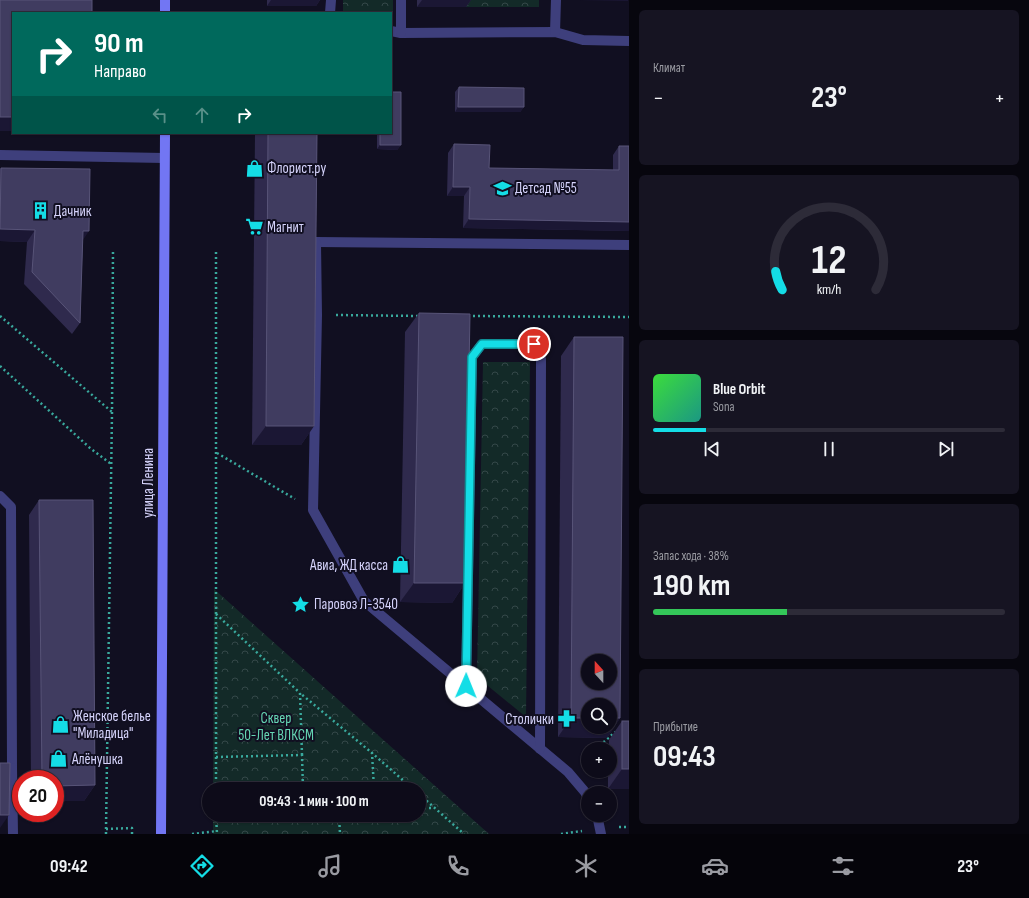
<!DOCTYPE html>
<html lang="ru">
<meta charset="utf-8">
<style>
:root{--surface:#0d0b19;--page:#161422;--text:#f1f3f6;--muted:#9a9ba2;--line:#2d2b38;--accent:#14dde6}
body{margin:0;font-family:"Sofia Sans Condensed",sans-serif;background:var(--page);color:var(--text);height:100vh;display:flex;flex-direction:column;font-size:15px;white-space:nowrap}
*{box-sizing:border-box;margin:0}
p{font-size:13px;color:var(--muted)}
.icon{flex:none;width:22px;height:22px;fill:none;stroke:currentColor;stroke-width:2;stroke-linecap:round;stroke-linejoin:round}
.map{position:relative;flex:1;overflow:hidden}
.panel{display:flex;flex-direction:column;gap:10px;padding:10px;background:#07060e;width:400px}
.panel>*{flex:none}
.banner{position:absolute;left:12px;top:12px;width:380px;height:122px;border-radius:0px;box-shadow:0 1px 3px #0004,0 0 0 1px var(--line);background:#00695c;color:#fff;overflow:hidden}
.needle{width:26px;rotate:339deg}
.tools{position:absolute;left:581px;top:654px;display:grid;gap:8px}
.tools a{display:grid;place-items:center;width:36px;height:36px;border-radius:50%;background:var(--surface);box-shadow:0 1px 3px #0004,0 0 0 1px var(--line);font-size:20px}
.speed{position:absolute;left:12px;top:770px;display:flex;gap:8px;font-size:20px;font-weight:700;text-align:center}
.speed>*{display:grid;place-content:center;width:52px;height:52px;border-radius:50%;background:var(--surface);box-shadow:0 1px 3px #0004,0 0 0 1px var(--line);line-height:1}
.speed .limit{border:6px solid #d22;background:#fff;color:#111}
.pin{position:absolute;display:grid;place-items:center;width:34px;height:34px;color:#fff;margin:-17px;border:2px solid #fff;border-radius:50%;box-shadow:0 1px 4px #0007}
.me{position:absolute;width:44px;margin:-22px;rotate:1deg;stroke-linejoin:round;filter:drop-shadow(0 0 3px #0008)}
.turn{display:flex;align-items:center;gap:14px;height:84px;padding:0 16px;font-size:18px}
.turn .icon{width:52px;height:52px;stroke-width:2.5}
.turn b{display:block;font-size:28px;line-height:34px}
.lanes{display:flex;align-items:center;height:38px;padding:0 16px;background:#0003;justify-content:center;gap:20px;direction:ltr}
.lanes .off{opacity:.35}
.big{font-size:30px;font-weight:700;line-height:1.1}
.panel .card{flex:1;display:flex;flex-direction:column;justify-content:center;gap:6px;min-width:0;padding:0 14px;border-radius:6px;background:var(--page)}
.panel .dial{align-items:center;gap:0}
.dial svg{height:104px;overflow:visible;fill:none;stroke:var(--line);stroke-width:7;stroke-linecap:round;text-anchor:middle}
.dial text{fill:var(--text);stroke:none}
.song{display:flex;align-items:center;gap:12px}
.cover{width:48px;height:48px;border-radius:6px;background:linear-gradient(135deg,hsl(120 70% 55%),hsl(170 70% 35%))}
.played{height:4px;border-radius:2px;background:linear-gradient(90deg,var(--accent) 15%,var(--line) 15%)}
.keys{display:flex;justify-content:space-around;direction:ltr}
.heat{display:flex;justify-content:space-between;align-items:center;font-size:22px;direction:ltr}
.charge{height:6px;border-radius:3px;background:linear-gradient(90deg,#34c759 38%,var(--line) 0)}
.trip{position:absolute;left:202px;top:782px;width:224px;height:40px;border-radius:20px;background:var(--surface);box-shadow:0 1px 3px #0004,0 0 0 1px var(--line);font-weight:700;line-height:40px;text-align:center}
.tab-bar{display:flex;height:64px;justify-content:space-around;align-items:center;background:#05040a;color:var(--muted)}
.tab-bar .icon{width:28px;height:28px}
.tab-bar .current{color:var(--accent)}
.tab-bar b{font-size:18px;color:var(--text)}
main{display:flex;flex:1;min-height:0}
.map>svg:first-child{display:block}
.forest{fill:url(#forest-crowns)}
.lines{fill:none;stroke-linecap:round;stroke-linejoin:round}
.path{stroke:#39a99d;stroke-width:2.5;stroke-dasharray:2 3;stroke-linecap:butt}
.service{stroke:#3e3f7c;stroke-width:10}
.secondary{stroke:#7276f3;stroke-width:10}
.wall{fill:#2f2a4d}
.shaded-wall{fill:#1b1734}
.building{fill:#403c60;stroke:#585478;fill-rule:evenodd}
.route-casing{stroke:#0d9096;stroke-width:10}
.route{stroke:#14dde6;stroke-width:7}
.labels{text-anchor:middle;stroke-width:4;stroke-linejoin:round;paint-order:stroke}
.poi-label{font-size:15px;fill:#d5d3fb;stroke:#110f21;text-anchor:start}
.street-label{font-size:15px;fill:#d5d3fb;stroke:#110f21}
.park-label{font-size:15px;fill:#65d5b3;stroke:#110f21}
</style>
<main>
<div class="map">
<svg width="629" height="834" viewBox="0 0 629 834">
<defs>
<pattern id="forest-crowns" width="20" height="18" patternUnits="userSpaceOnUse"><rect width="20" height="18" fill="#132a28"/><path d="M2 6a3 3 0 1 1 6 0M12 15a3 3 0 1 1 6 0" fill="none" stroke="#344848"/></pattern>
</defs>
<rect width="100%" height="100%" fill="#110f21"/>
<!-- forest -->
<g class="forest">
<polygon points="343,0 393,0 393,15 391,15 391,13 343,13"/>
<rect x="466" y="0" width="73" height="7"/>
<polygon points="483,362 530,362 526,717 477,677"/>
<polygon points="214,589 489,834 213,834 213,815 419,815 419,789 213,789"/>
</g>
<g class="lines">
<!-- path -->
<g class="path">
<polyline points="336,315 419,316"/>
<polyline points="0,316 112,412"/>
<polyline points="468,316 629,317"/>
<polyline points="0,366 90,448 111,464"/>
<polyline points="217,453 295,499"/>
<polyline points="216,614 300,693"/>
<polyline points="596,749 615,732"/>
<polyline points="302,755 300,693 372,753"/>
<polyline points="216,757 302,755 303,789"/>
<polyline points="582,761 588,755"/>
<polyline points="216,789 216,249"/>
<polyline points="374,789 372,753 413,789"/>
<polyline points="419,794 464,834"/>
<polyline points="419,808 434,808"/>
<polyline points="216,815 217,834"/>
<polyline points="339,815 340,834"/>
<polyline points="619,827 629,827"/>
<polyline points="106,829 112,413 113,250"/>
<polyline points="106,834 106,829 132,828 132,834"/>
<polyline points="192,834 217,831"/>
<polyline points="561,834 582,831"/>
</g>
<!-- service -->
<g class="service">
<polyline points="330,13 331,0"/>
<polyline points="391,31 401,33 555,32 583,40 629,41"/>
<polyline points="555,32 556,0"/>
<polyline points="401,33 401,0"/>
<polyline points="0,155 164,158"/>
<polyline points="316,242 629,245"/>
<polyline points="316,243 317,315 313,510 364,601 568,772 585,792 588,798"/>
<polyline points="0,496 11,507 12,768"/>
<polyline points="466,686 472,357 482,344 534,344 541,359 540,749"/>
<polyline points="0,768 12,768 13,834"/>
<polyline points="597,815 601,834"/>
</g>
<!-- secondary -->
<g class="secondary">
<polyline points="165,13 165,0"/>
<polyline points="161,834 165,133"/>
</g>
</g>
<!-- wall -->
<g class="wall">
<polygon points="267,0 320,0 316,6 267,6"/>
<polygon points="417,0 471,0 466,7 417,7"/>
<polygon points="459,87 524,107 520,112 455,112 455,92"/>
<polygon points="255,133 317,133 314,426 301,445 252,445"/>
<polygon points="377,133 391,133 401,145 397,150 377,149"/>
<polygon points="454,144 489,168 613,170 613,155 619,146 629,231 463,228 464,196 447,196 448,153"/>
<polygon points="1,168 83,240 80,323 72,334 24,284 27,242 0,241 0,169"/>
<polygon points="419,313 465,583 452,603 400,602 405,332"/>
<polygon points="574,337 620,718 607,738 558,737 561,356"/>
<polygon points="39,500 95,785 84,801 55,779 31,779 29,515"/>
<polygon points="622,721 629,721 629,789 608,789 608,771 610,771 610,749 609,749 609,740"/>
</g>
<!-- shaded-wall -->
<g class="shaded-wall">
<polygon points="271,0 320,0 316,6 267,6"/>
<polygon points="422,0 471,0 466,7 417,7"/>
<polygon points="579,0 628,0 628,1"/>
<polygon points="458,107 524,107 520,112 455,112"/>
<rect x="0" y="117" width="13" height="14"/>
<polygon points="380,145 401,145 397,150 377,149"/>
<polygon points="453,187 470,187 464,196 447,196"/>
<polygon points="469,219 629,222 629,231 463,228"/>
<polygon points="0,229 35,230 27,242 0,241"/>
<polygon points="83,231 89,231 81,243"/>
<polygon points="266,426 314,426 301,445 252,445"/>
<polygon points="414,583 465,583 452,603 400,602"/>
<polygon points="571,718 588,718 588,727 610,727 610,718 620,718 607,738 558,737"/>
<polygon points="622,769 629,769 629,789 608,789"/>
<polygon points="95,785 84,801 55,801 55,786"/>
<polygon points="0,815 9,815 0,828"/>
</g>
<!-- building -->
<g class="building">
<polygon points="0,0 92,0 92,13 13,13 13,117 0,117"/>
<polygon points="459,87 524,88 524,107 458,107"/>
<polygon points="391,92 401,92 401,145 380,145 380,133 391,133"/>
<polygon points="268,133 317,133 314,426 266,426"/>
<polygon points="454,144 490,145 489,168 619,170 619,146 629,146 629,222 469,219 470,187 453,187"/>
<polygon points="1,168 90,169 89,231 83,231 80,323 32,272 35,230 0,229"/>
<polygon points="419,313 470,314 465,583 414,583"/>
<path d="M574,337H623L620,718H610V705H588V718H571ZM588,661H610V683H588Z"/>
<polygon points="39,500 93,500 95,785 55,786 55,779 42,779"/>
<rect x="622" y="721" width="7" height="48"/>
<polygon points="0,763 10,763 9,815 0,815"/>
</g>
<g class="lines">
<defs>
<polyline id="route" points="466,686 472,357 482,344 534,344"/>
</defs>
<!-- route casing -->
<use href="#route" class="route-casing"/>
<!-- route -->
<use href="#route" class="route"/>
</g>
<!-- icons -->
<defs>
<symbol id="shop-bare" viewBox="-9 -9 18 18"><path d="M-5-2.5h2.3a2.7 3.5 0 0 1 5.4 0H5L5.5 6h-11ZM-1.5-2.5h3a1.5 2.3 0 0 0-3 0Z" fill="#14dde6" stroke="#110f21" stroke-width="2.5" paint-order="stroke"/></symbol>
<symbol id="school-bare" viewBox="-9 -9 18 18"><path d="M0-5L7-2L0 1L-7-2ZM-4 1L0 2.5L4 1V4Q0 6-4 4Z" fill="#14dde6" stroke="#110f21" stroke-width="2.5" paint-order="stroke"/></symbol>
<symbol id="building-bare" viewBox="-9 -9 18 18"><path d="M-4-6H4V6H1V3H-1V6H-4ZM-2.5-4.3h1.7v1.8h-1.7ZM.8-4.3h1.7v1.8H.8ZM-2.5-1h1.7V.8h-1.7ZM.8-1h1.7V.8H.8Z" fill="#14dde6" stroke="#110f21" stroke-width="2.5" paint-order="stroke"/></symbol>
<symbol id="supermarket-bare" viewBox="-9 -9 18 18"><path d="M-6-5.5h2.5l.6 2H6L4.5 2H-2.5L-4.4-4H-6ZM-1.5 3.2a1.3 1.3 0 1 0 .1 0ZM3 3.2a1.3 1.3 0 1 0 .1 0Z" fill="#14dde6" stroke="#110f21" stroke-width="2.5" paint-order="stroke"/></symbol>
<symbol id="sight-bare" viewBox="-9 -9 18 18"><path d="M0-6L1.8-2.2L6-1.7L2.9 1.2L3.7 5.4L0 3.3L-3.7 5.4L-2.9 1.2L-6-1.7L-1.8-2.2Z" fill="#14dde6" stroke="#110f21" stroke-width="2.5" paint-order="stroke"/></symbol>
<symbol id="pharmacy-bare" viewBox="-9 -9 18 18"><path d="M-2-6h4v4h4v4h-4v4h-4v-4h-4v-4h4Z" fill="#14dde6" stroke="#110f21" stroke-width="2.5" paint-order="stroke"/></symbol>
</defs>
<g fill-rule="evenodd">
<use href="#shop-bare" x="242" y="156" width="25" height="25"/>
<use href="#school-bare" x="490" y="176" width="25" height="25"/>
<use href="#building-bare" x="28" y="198" width="25" height="25"/>
<use href="#supermarket-bare" x="242" y="214" width="25" height="25"/>
<use href="#shop-bare" x="388" y="552" width="25" height="25"/>
<use href="#sight-bare" x="288" y="592" width="25" height="25"/>
<use href="#pharmacy-bare" x="554" y="706" width="25" height="25"/>
<use href="#shop-bare" x="48" y="712" width="25" height="25"/>
<use href="#shop-bare" x="46" y="746" width="25" height="25"/>
</g>
<g class="labels">
<!-- poi labels -->
<g class="poi-label">
<text x="267" y="173">Флорист.ру</text>
<text x="515" y="193">Детсад №55</text>
<text x="54" y="216">Дачник</text>
<text x="267" y="232">Магнит</text>
<text x="388" y="570" text-anchor="end">Авиа, ЖД касса</text>
<text x="314" y="609">Паровоз Л-3540</text>
<text x="73" y="721">Женское белье<tspan x="73" dy="17">"Миладица"</tspan></text>
<text x="554" y="724" text-anchor="end">Столички</text>
<text x="72" y="764">Алёнушка</text>
</g>
<!-- street labels -->
<g class="street-label">
<text transform="translate(148 483) rotate(-90)" y="5">улица Ленина</text>
</g>
<!-- park labels -->
<g class="park-label">
<text x="276" y="723">Сквер<tspan x="276" dy="17">50-Лет ВЛКСМ</tspan></text>
</g>
</g>
</svg>
<div class="tools">
<a><svg class="needle" viewBox="-14 -14 28 28"><path d="M0-13l5 13h-10z" fill="#e53935"/><path d="M0 13l5-13h-10z" fill="#9a9ba2"/></svg></a>
<a><svg class="icon" aria-label="search" viewBox="0 0 24 24"><circle cx="10" cy="10" r="6"/><path d="M15 15l6 6"/></svg></a>
<a>+</a>
<a>−</a>
</div>
<div class="speed"><div class="limit">20</div></div>
<div class="pin" style="left:534px;top:344px;background:#d93025"><svg class="icon" aria-label="arrive" viewBox="0 0 24 24"><path d="M6 21V4h12l-3 4 3 4H6"/></svg></div>
<svg class="me" style="left:466px;top:686px" viewBox="-20 -20 40 40"><circle r="19" fill="#fff"/><path d="M0-13L10 11 0 6-10 11z" fill="#14dde6"/></svg>
<div class="trip">09:43 · 1 мин · 100 m</div>
<div class="banner">
<div class="turn"><svg class="icon" aria-label="right" viewBox="0 0 24 24"><path d="M7 20v-9h11M14 6l5 5-5 5"/></svg><div><b>90 m</b>Направо</div></div>
<div class="lanes"><svg class="icon off" aria-label="left" viewBox="0 0 24 24"><path d="M17 20v-9H6M10 6l-5 5 5 5"/></svg><svg class="icon off" aria-label="ahead" viewBox="0 0 24 24"><path d="M12 20V5M6 11l6-6 6 6"/></svg><svg class="icon" aria-label="right" viewBox="0 0 24 24"><path d="M7 20v-9h11M14 6l5 5-5 5"/></svg></div>
</div>
</div>
<section class="panel">
<div class="card"><p>Климат</p>
<div class="heat"><a>−</a><b class="big">23°</b><a>+</a></div>
</div>
<div class="card dial"><svg viewBox="0 0 100 80">
<path d="M14 69A42 42 0 1 1 86 69"/>
<path d="M14 69A42 42 0 0 1 9 55" stroke="#14dde6"/>
<text x="50" y="56" font-size="32" font-weight="700">12</text>
<text x="50" y="72" font-size="11">km/h</text>
</svg></div>
<div class="card">
<div class="song"><i class="cover"></i><div><b>Blue Orbit</b><p>Sona</p></div></div>
<div class="played"></div>
<div class="keys"><svg class="icon" aria-label="previous" viewBox="0 0 24 24"><path d="M18 5L8 12l10 7zM5 5v14"/></svg><svg class="icon" aria-label="pause" viewBox="0 0 24 24"><path d="M8 5v14M16 5v14"/></svg><svg class="icon" aria-label="next" viewBox="0 0 24 24"><path d="M6 5l10 7-10 7zM19 5v14"/></svg></div>
</div>
<div class="card"><p>Запас хода · 38%</p><b class="big">190 km</b><div class="charge"></div></div>
<div class="card"><p>Прибытие</p><b class="big">09:43</b></div>
</section>
</main>
<nav class="tab-bar">
<b>09:42</b>
<svg class="icon current" aria-label="directions" viewBox="0 0 24 24"><path d="M12 3l9 9-9 9-9-9zM9 14v-3h6M13 9l2 2-2 2"/></svg>
<svg class="icon" aria-label="music" viewBox="0 0 24 24"><path d="M9 18V5l10-2v13"/><circle cx="6" cy="18" r="3"/><circle cx="16" cy="16" r="3"/></svg>
<svg class="icon" aria-label="phone" viewBox="0 0 24 24"><path d="M5 4h4l2 5-3 2q2 4 5 5l2-3 5 2v4C11 20 4 13 5 4z"/></svg>
<svg class="icon" aria-label="climate" viewBox="0 0 24 24"><path d="M12 3v18M4 7l16 10M4 17L20 7"/></svg>
<svg class="icon" aria-label="car" viewBox="0 0 24 24"><path d="M5 17H2v-5l4-1 3-4h7l3 4 3 1v5h-3M9 17h6M6 11h13"/><circle cx="7" cy="17" r="2"/><circle cx="17" cy="17" r="2"/></svg>
<svg class="icon" aria-label="filters" viewBox="0 0 24 24"><path d="M4 7h16M4 17h16"/><circle cx="9" cy="7" r="2"/><circle cx="15" cy="17" r="2"/></svg>
<b>23°</b>
</nav>
